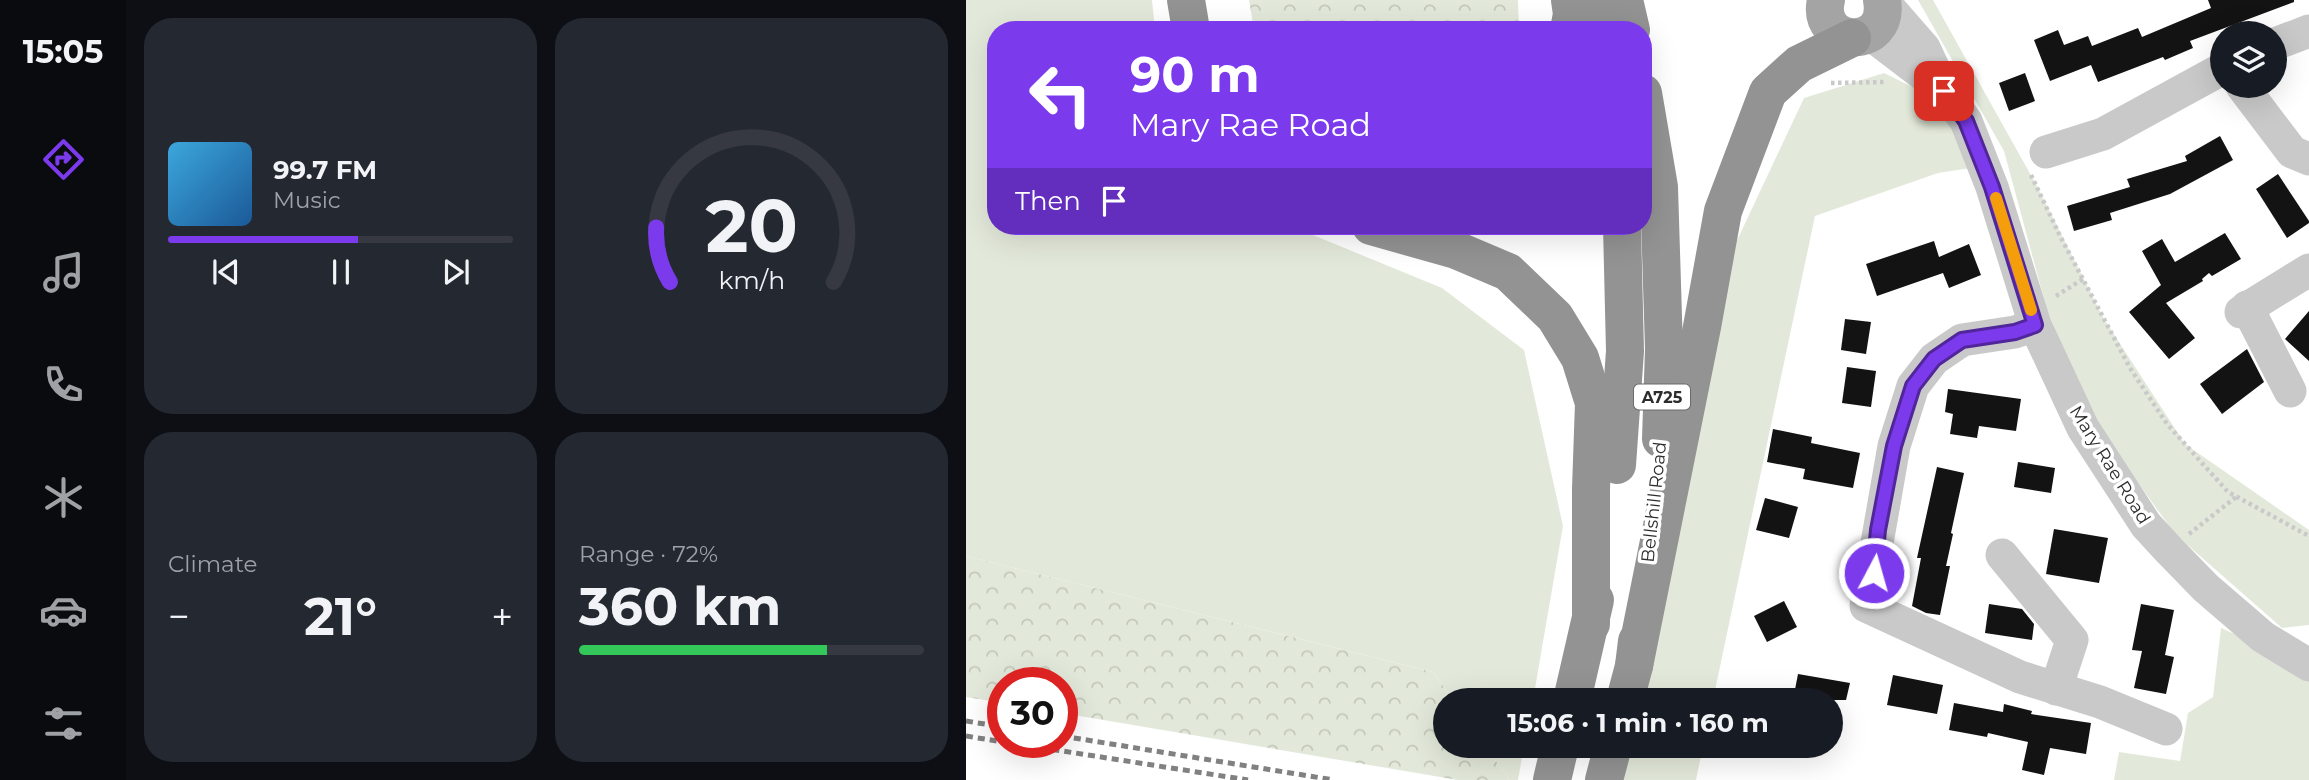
<!DOCTYPE html>
<meta charset="utf-8">
<style>
:root{--surface:#171b24;--page:#242831;--text:#f1f3f6;--muted:#9ea1a6;--line:#363941;--accent:#7c3aed}
body{margin:0;font-family:Montserrat,sans-serif;background:var(--page);color:var(--text);height:100vh;display:flex;flex-direction:column;font-size:26px;white-space:nowrap}
*{box-sizing:border-box;margin:0}
p{font-size:23px;color:var(--muted)}
.icon{flex:none;width:38px;height:38px;fill:none;stroke:currentColor;stroke-width:2;stroke-linecap:round;stroke-linejoin:round}
.map{position:relative;flex:1;overflow:hidden}
.details{display:flex;flex-direction:column;gap:18px;padding:18px;background:#0d0f14;width:840px}
.details>*{flex:none}
.hud{position:absolute;left:21px;top:21px;width:665px;height:214px;border-radius:28px;box-shadow:0 7px 28px #0002;background:#7c3aed;color:#fff;overflow:hidden}
.buttons{position:absolute;left:1244px;top:21px;display:grid;gap:14px}
.buttons a{display:grid;place-items:center;width:77px;height:77px;border-radius:50%;background:var(--surface);box-shadow:0 7px 28px #0002;font-size:35px}
.speed{position:absolute;left:21px;top:667px;display:flex;gap:14px;font-size:35px;font-weight:700;text-align:center}
.speed>*{display:grid;place-content:center;width:91px;height:91px;border-radius:50%;background:var(--surface);box-shadow:0 7px 28px #0002;line-height:1}
.speed .limit{border:10px solid #d22;background:#fff;color:#111}
.pin{position:absolute;display:grid;place-items:center;width:60px;height:60px;color:#fff;margin:-30px;border-radius:14px;box-shadow:0 4px 10px #0006}
.me{position:absolute;width:77px;margin:-38px;rotate:6deg;stroke-linejoin:round;filter:drop-shadow(0 0 5px #0008)}
.turn{display:flex;align-items:center;gap:24px;height:147px;padding:0 28px;font-size:32px}
.turn .icon{width:91px;height:91px;stroke-width:2.5}
.turn b{display:block;font-size:49px;line-height:60px}
.then{display:flex;align-items:center;height:66px;padding:0 28px;background:#0003;gap:14px;font-size:26px}
.big{font-size:52px;font-weight:700;line-height:1.1}
.details .widget{flex:1;display:flex;flex-direction:column;justify-content:center;gap:10px;min-width:0;padding:0 24px;border-radius:28px;background:var(--page)}
.details .dial{align-items:center;gap:0}
.dial svg{height:182px;overflow:visible;fill:none;stroke:var(--line);stroke-width:7;stroke-linecap:round;text-anchor:middle}
.dial text{fill:var(--text);stroke:none}
.song{display:flex;align-items:center;gap:21px}
.cover{width:84px;height:84px;border-radius:10px;background:linear-gradient(135deg,hsl(200 70% 55%),hsl(210 70% 35%))}
.played{height:7px;border-radius:4px;background:linear-gradient(90deg,var(--accent) 55%,var(--line) 55%)}
.keys{display:flex;justify-content:space-around;direction:ltr}
.heat{display:flex;justify-content:space-between;align-items:center;font-size:38px;direction:ltr}
.charge{height:10px;border-radius:5px;background:linear-gradient(90deg,#34c759 72%,var(--line) 0)}
.details .tiles{flex:1;display:grid;gap:18px;grid-template-columns:repeat(2,1fr)}
.trip{position:absolute;left:467px;top:688px;width:410px;height:70px;border-radius:35px;background:var(--surface);box-shadow:0 7px 28px #0002;font-weight:700;line-height:70px;text-align:center}
main{display:flex;flex:1;min-height:0}
.dock{display:flex;flex-direction:column;width:126px;justify-content:space-around;align-items:center;background:#090b0e;color:var(--muted)}
.dock .icon{width:49px;height:49px}
.dock .on{color:var(--accent)}
.dock b{font-size:32px;color:var(--text)}
.map>svg:first-child{display:block}
.green{fill:#e3e9da}
.forest{fill:url(#forest-crowns)}
.building{fill:#131313}
.lines{fill:none;stroke-linecap:round;stroke-linejoin:round}
.path{stroke:#c9c9c9;stroke-width:4.5;stroke-dasharray:3.5 3.5;stroke-linecap:butt}
.minor{stroke:#c9c9c9;stroke-width:33}
.major{stroke:#a4a4a4;stroke-width:38}
.highway{stroke:#939393;stroke-width:38}
.rail{stroke:#818181;stroke-width:5;stroke-dasharray:7 5;stroke-linecap:butt}
.route-casing{stroke:#51269a;stroke-width:18}
.route{stroke:#7c3aed;stroke-width:12}
.slow{stroke:#f59e0b;stroke-width:12}
.labels{text-anchor:middle;stroke-width:7;stroke-linejoin:round;paint-order:stroke}
.shield{fill:#fff;stroke:#6b6b6b;stroke-width:2}
.shield-label{font-size:16px;font-weight:bold;fill:#2c2c2c}
.street-label{font-size:18px;fill:#2c2c2c;stroke:#fff}
</style>
<main>
<nav class="dock">
<b>15:05</b>
<svg class="icon on" aria-label="directions" viewBox="0 0 24 24"><path d="M12 3l9 9-9 9-9-9zM9 14v-3h6M13 9l2 2-2 2"/></svg>
<svg class="icon" aria-label="music" viewBox="0 0 24 24"><path d="M9 18V5l10-2v13"/><circle cx="6" cy="18" r="3"/><circle cx="16" cy="16" r="3"/></svg>
<svg class="icon" aria-label="phone" viewBox="0 0 24 24"><path d="M5 4h4l2 5-3 2q2 4 5 5l2-3 5 2v4C11 20 4 13 5 4z"/></svg>
<svg class="icon" aria-label="climate" viewBox="0 0 24 24"><path d="M12 3v18M4 7l16 10M4 17L20 7"/></svg>
<svg class="icon" aria-label="car" viewBox="0 0 24 24"><path d="M5 17H2v-5l4-1 3-4h7l3 4 3 1v5h-3M9 17h6M6 11h13"/><circle cx="7" cy="17" r="2"/><circle cx="17" cy="17" r="2"/></svg>
<svg class="icon" aria-label="filters" viewBox="0 0 24 24"><path d="M4 7h16M4 17h16"/><circle cx="9" cy="7" r="2"/><circle cx="15" cy="17" r="2"/></svg>
</nav>
<section class="details">
<div class="tiles">
<div class="widget">
<div class="song"><i class="cover"></i><div><b>99.7 FM</b><p>Music</p></div></div>
<div class="played"></div>
<div class="keys"><svg class="icon" aria-label="previous" viewBox="0 0 24 24"><path d="M18 5L8 12l10 7zM5 5v14"/></svg><svg class="icon" aria-label="pause" viewBox="0 0 24 24"><path d="M8 5v14M16 5v14"/></svg><svg class="icon" aria-label="next" viewBox="0 0 24 24"><path d="M6 5l10 7-10 7zM19 5v14"/></svg></div>
</div>
<div class="widget dial"><svg viewBox="0 0 100 80">
<path d="M14 69A42 42 0 1 1 86 69"/>
<path d="M14 69A42 42 0 0 1 8 45" stroke="#7c3aed"/>
<text x="50" y="56" font-size="32" font-weight="700">20</text>
<text x="50" y="72" font-size="11">km/h</text>
</svg></div>
<div class="widget"><p>Climate</p>
<div class="heat"><a>−</a><b class="big">21°</b><a>+</a></div>
</div>
<div class="widget"><p>Range · 72%</p><b class="big">360 km</b><div class="charge"></div></div>
</div>
</section>
<div class="map">
<svg width="1343" height="780" viewBox="0 0 1343 780">
<defs>
<pattern id="forest-crowns" width="20" height="18" patternUnits="userSpaceOnUse" patternTransform="scale(1.75)"><rect width="20" height="18" fill="#e3e9da"/><path d="M2 6a3 3 0 1 1 6 0M12 15a3 3 0 1 1 6 0" fill="none" stroke="#c3c8bb"/></pattern>
</defs>
<rect width="100%" height="100%" fill="#fff"/>
<!-- green -->
<g class="green">
<polygon points="0,0 186,0 189,30 30,30 30,226 325,226 476,288 558,350 597,526 567,700 487,700 467,672 0,556"/>
<polygon points="952,0 967,0 1071,186 1138,319 1219,444 1343,530 1343,625 1316,628 1209,534 1126,419 1081,310 1038,151"/>
<polygon points="918,73 977,102 1011,167 972,173 849,216 747,700 670,700 766,251 838,98"/>
<polygon points="1255,628 1343,667 1343,780 1148,780 1153,752 1214,761 1222,713 1247,697"/>
<polygon points="519,746 558,746 552,780 544,780"/>
<polygon points="660,746 737,746 730,780 652,780"/>
</g>
<!-- forest -->
<g class="forest">
<polygon points="283,0 552,0 553,30 288,30"/>
<polygon points="0,556 467,672 487,700 480,700 480,746 519,746 544,780 492,780 96,713 96,682 37,682 37,703 0,697"/>
</g>
<!-- building -->
<g class="building">
<polygon points="1242,0 1328,0 1328,2 1224,41 1227,48 1199,60 1197,57 1132,82 1125,65 1084,81 1068,40 1092,30 1098,45 1122,36 1126,46 1172,28 1176,37 1245,8"/>
<polygon points="1059,73 1069,101 1043,111 1033,83"/>
<polygon points="1254,136 1267,160 1204,194 1144,213 1146,220 1108,231 1101,206 1164,187 1161,179 1221,161 1219,156"/>
<polygon points="1312,174 1343,221 1343,223 1321,238 1290,189"/>
<polygon points="1259,233 1275,259 1246,276 1243,273 1236,279 1237,281 1200,303 1229,338 1203,359 1163,312 1195,285 1176,251 1196,239 1209,262"/>
<polygon points="968,241 973,257 1003,244 1015,275 983,288 977,273 911,296 900,264"/>
<polygon points="1343,311 1343,361 1319,339"/>
<polygon points="879,319 905,322 900,354 875,350"/>
<polygon points="1281,349 1298,382 1256,414 1234,384"/>
<polygon points="881,367 910,371 905,407 876,403"/>
<polygon points="982,389 1055,399 1050,431 1013,426 1011,438 984,434 987,414 979,412"/>
<polygon points="807,429 846,437 845,443 894,453 887,488 837,479 839,469 801,462"/>
<polygon points="1052,462 1089,468 1085,493 1048,487"/>
<polygon points="971,467 998,473 985,533 987,534 980,566 984,566 974,615 960,613 946,606 955,558 951,558"/>
<polygon points="799,498 832,507 823,538 790,530"/>
<polygon points="1088,529 1142,538 1133,583 1080,574"/>
<polygon points="818,601 831,627 801,642 788,616"/>
<polygon points="1023,604 1056,609 1068,624 1066,640 1019,633"/>
<polygon points="1175,604 1208,610 1199,655 1208,657 1200,694 1168,688 1176,651 1166,650"/>
<polygon points="832,674 884,683 880,700 827,700"/>
<polygon points="927,675 977,685 971,714 921,705"/>
<polygon points="988,703 1037,712 1038,704 1066,711 1065,714 1125,723 1120,754 1084,748 1078,775 1056,770 1062,742 1022,733 1021,737 983,730"/>
</g>
<g class="lines">
<!-- path -->
<g class="path">
<polyline points="865,83 919,82"/>
<polyline points="1065,175 1094,236 1164,368 1201,424 1262,492 1343,536"/>
<polyline points="1090,296 1117,279"/>
<polyline points="1223,534 1270,497"/>
</g>
<!-- minor -->
<g class="minor">
<polyline points="916,0 958,48 978,91 1000,121 1026,187 1069,325 1117,428 1180,525 1203,550 1240,588 1297,637 1343,665"/>
<polyline points="904,34 976,89"/>
<polyline points="1309,44 1343,31"/>
<polyline points="1276,86 1326,152 1343,159"/>
<polyline points="1080,152 1137,134 1256,69"/>
<polyline points="1281,307 1324,391"/>
<polyline points="1275,312 1343,270"/>
<polyline points="1069,325 1049,332 996,340 968,359 947,386 928,446 900,606 1054,677 1134,702 1200,729"/>
<polyline points="1036,555 1106,640 1090,689"/>
</g>
<!-- major -->
<path class="major" d="M860,0C849,47 925,52 916,0"/>
<!-- highway -->
<g class="highway">
<polyline points="220,0 225,30"/>
<polyline points="628,0 634,30"/>
<polyline points="658,0 665,30"/>
<polyline points="603,30 606,14 604,0"/>
<polyline points="677,93 693,187 698,349 695,439"/>
<polyline points="405,226 490,250 542,272 589,317 614,358 628,403 625,489 625,624"/>
<polyline points="651,465 659,351 656,226"/>
<polyline points="668,666 736,327 757,211 802,92 833,64 886,38"/>
<polyline points="606,700 629,600"/>
<polyline points="659,700 668,666 671,641"/>
<polyline points="586,780 594,746"/>
<polyline points="638,780 647,746"/>
</g>
<!-- rail -->
<g class="rail">
<polyline points="0,721 37,727"/>
<polyline points="0,736 37,742"/>
<polyline points="96,736 368,780"/>
<polyline points="39,742 282,780"/>
</g>
</g>
<g class="lines">
<defs>
<polyline id="route" points="908,573 912,530 928,446 947,386 968,359 996,340 1049,332 1069,325 1026,187 1000,121 978,91"/>
</defs>
<!-- route casing -->
<use href="#route" class="route-casing"/>
<!-- route -->
<use href="#route" class="route"/>
<!-- slow -->
<polyline class="slow" points="1030,198 1065,310"/>
</g>
<g class="labels">
<!-- shield labels -->
<rect class="shield" x="668" y="384.5" width="56" height="25" rx="5"/>
<g class="shield-label">
<text x="696" y="403">A725</text>
</g>
<!-- street labels -->
<g class="street-label">
<text transform="translate(1144 465) rotate(58)" y="6">Mary Rae Road</text>
<text transform="translate(688 502) rotate(-84)" y="6">Bellshill Road</text>
</g>
</g>
</svg>
<div class="buttons">
<a><svg class="icon" aria-label="layers" viewBox="0 0 24 24"><path d="M12 4l9 5-9 5-9-5zM3 14l9 5 9-5"/></svg></a>
</div>
<div class="speed"><div class="limit">30</div></div>
<div class="pin" style="left:978px;top:91px;background:#d93025"><svg class="icon" aria-label="arrive" viewBox="0 0 24 24"><path d="M6 21V4h12l-3 4 3 4H6"/></svg></div>
<svg class="me" style="left:908px;top:573px" viewBox="-20 -20 40 40"><circle r="17" fill="#7c3aed" stroke="#fff" stroke-width="3"/><path d="M0-11L8 9 0 5-8 9z" fill="#fff"/></svg>
<div class="trip">15:06 · 1 min · 160 m</div>
<div class="hud">
<div class="turn"><svg class="icon" aria-label="left" viewBox="0 0 24 24"><path d="M17 20v-9H6M10 6l-5 5 5 5"/></svg><div><b>90 m</b>Mary Rae Road</div></div>
<div class="then">Then<svg class="icon" aria-label="arrive" viewBox="0 0 24 24"><path d="M6 21V4h12l-3 4 3 4H6"/></svg></div>
</div>
</div>
</main>
